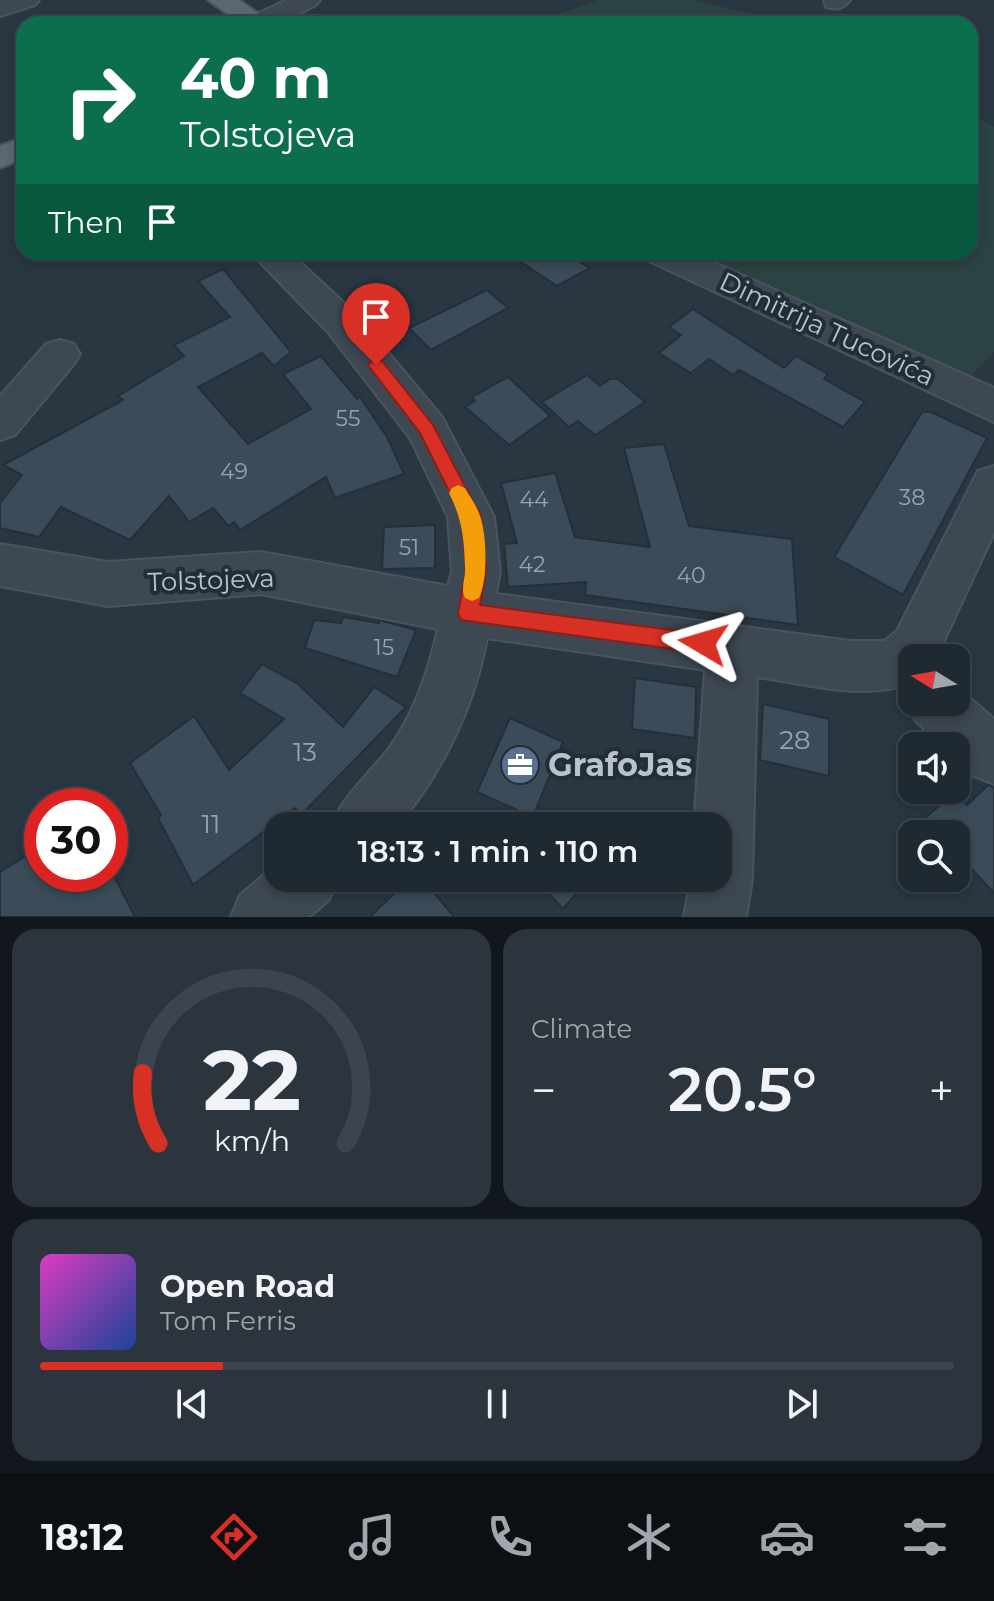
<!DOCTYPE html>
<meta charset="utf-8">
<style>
:root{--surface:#1f2932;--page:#2c353e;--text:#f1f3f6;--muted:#a1a6ac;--line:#3c454d;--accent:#d93025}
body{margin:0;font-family:Montserrat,sans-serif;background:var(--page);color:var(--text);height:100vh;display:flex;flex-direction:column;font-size:30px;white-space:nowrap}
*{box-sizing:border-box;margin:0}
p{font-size:26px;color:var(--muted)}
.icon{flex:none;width:44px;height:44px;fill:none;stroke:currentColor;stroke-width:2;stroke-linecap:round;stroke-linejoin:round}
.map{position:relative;height:917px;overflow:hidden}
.side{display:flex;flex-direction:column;gap:12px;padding:12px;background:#11171c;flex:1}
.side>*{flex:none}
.guide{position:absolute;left:16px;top:16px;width:962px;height:244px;border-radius:24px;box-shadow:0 4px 12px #0003,0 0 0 2px var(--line);background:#0b6e4f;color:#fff;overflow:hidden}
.needle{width:52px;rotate:281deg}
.buttons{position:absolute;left:898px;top:644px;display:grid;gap:16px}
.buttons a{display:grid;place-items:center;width:72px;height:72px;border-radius:16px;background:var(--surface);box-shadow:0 4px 12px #0003,0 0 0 2px var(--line);font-size:40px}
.speed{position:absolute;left:24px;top:788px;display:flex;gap:16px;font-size:40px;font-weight:700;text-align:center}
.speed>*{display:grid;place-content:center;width:104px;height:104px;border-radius:50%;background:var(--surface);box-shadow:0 4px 12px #0003,0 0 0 2px var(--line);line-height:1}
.speed .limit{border:12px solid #d22;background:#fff;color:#111}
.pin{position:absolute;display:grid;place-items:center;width:68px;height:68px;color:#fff;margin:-82px -34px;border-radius:50% 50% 50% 0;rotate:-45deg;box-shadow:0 0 8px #0007}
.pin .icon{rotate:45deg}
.me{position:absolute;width:88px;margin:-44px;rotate:277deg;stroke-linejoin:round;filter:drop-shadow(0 0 6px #0008)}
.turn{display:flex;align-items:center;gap:28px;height:168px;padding:0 32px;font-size:36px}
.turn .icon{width:104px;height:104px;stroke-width:2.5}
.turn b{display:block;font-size:56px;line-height:68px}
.then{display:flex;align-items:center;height:76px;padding:0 32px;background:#0003;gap:16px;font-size:30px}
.big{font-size:60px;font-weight:600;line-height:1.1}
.side .tile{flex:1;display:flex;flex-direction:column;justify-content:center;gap:12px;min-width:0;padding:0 28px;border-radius:24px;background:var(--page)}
.side .dial{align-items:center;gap:0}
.dial svg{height:208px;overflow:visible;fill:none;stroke:var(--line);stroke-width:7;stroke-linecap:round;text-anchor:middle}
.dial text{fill:var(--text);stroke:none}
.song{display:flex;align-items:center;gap:24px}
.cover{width:96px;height:96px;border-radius:12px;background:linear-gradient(135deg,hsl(310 70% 55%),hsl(220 70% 35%))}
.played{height:8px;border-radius:4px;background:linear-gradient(90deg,var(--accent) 20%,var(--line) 20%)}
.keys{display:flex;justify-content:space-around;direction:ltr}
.heat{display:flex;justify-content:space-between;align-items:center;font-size:44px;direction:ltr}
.side .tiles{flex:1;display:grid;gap:12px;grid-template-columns:1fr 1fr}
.tile:last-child{grid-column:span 2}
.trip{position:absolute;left:264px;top:812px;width:468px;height:80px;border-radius:24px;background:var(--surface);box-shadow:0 4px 12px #0003,0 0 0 2px var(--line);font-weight:600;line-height:80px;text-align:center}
.tabs{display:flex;height:128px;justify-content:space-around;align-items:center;background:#0c1014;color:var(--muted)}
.tabs .icon{width:56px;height:56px}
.tabs .active{color:var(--accent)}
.tabs b{font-size:36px;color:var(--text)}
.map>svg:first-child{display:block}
.green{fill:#2b4343}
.building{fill:#3b4c58;stroke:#232f3a;stroke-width:2}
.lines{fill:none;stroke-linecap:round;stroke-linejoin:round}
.minor-casing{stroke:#49545f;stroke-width:4}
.major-casing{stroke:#49545f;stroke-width:4}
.minor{fill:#3d4852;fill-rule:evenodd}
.major{fill:#5b6872;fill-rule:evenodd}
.route{fill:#d93025;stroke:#8d1f18;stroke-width:2}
.slow{fill:#f59e0b}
.labels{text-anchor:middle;stroke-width:8;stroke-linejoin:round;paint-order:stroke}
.number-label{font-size:22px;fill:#98a3ad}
.street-label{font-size:26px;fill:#bac3cc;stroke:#212d38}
.near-number-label{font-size:26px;fill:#98a3ad}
.near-poi-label{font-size:32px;font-weight:bold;fill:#bac3cc;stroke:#212d38;text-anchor:start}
</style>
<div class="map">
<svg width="994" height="917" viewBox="0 0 994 917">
<rect width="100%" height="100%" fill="#293742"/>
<!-- green -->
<g class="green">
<polygon points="598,0 696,0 789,24 531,24"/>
<polygon points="970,115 994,127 994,351 968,380 687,252 970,252"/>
</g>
<!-- building -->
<g class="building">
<polygon points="506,252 563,252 590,268 557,286"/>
<polygon points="223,269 291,352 274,366 262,353 198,387 248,444 311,409 283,374 321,356 357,399 360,397 387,437 404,474 335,498 326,477 240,530 234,522 228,526 213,508 189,522 169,496 130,540 61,507 39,537 0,528 0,503 22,475 3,465 123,400 118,396 184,356 174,345 230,317 198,281"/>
<polygon points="487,290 508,308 431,350 409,328"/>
<polygon points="693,309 784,368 796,356 828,374 824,379 865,402 843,427 739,370 733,375 709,359 691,373 659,353 681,335 669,327"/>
<polygon points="587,375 600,386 610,379 618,379 645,402 595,435 578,421 569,427 542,402"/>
<polygon points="508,377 550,416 509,445 465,407 475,401 472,397"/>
<polygon points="922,412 931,412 987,438 903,595 834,557"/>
<polygon points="664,444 689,526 792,539 798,625 585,595 586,582 508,587 504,544 517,543 501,483 555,473 575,537 650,547 624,448"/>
<polygon points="435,525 435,568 382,569 384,527"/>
<polygon points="343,617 379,623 379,620 416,630 397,677 305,648 314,620 341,623"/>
<polygon points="262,664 298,684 343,727 374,687 406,707 301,815 295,808 193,885 158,818 161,815 130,763 194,716 229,770 284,719 240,693"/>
<polygon points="635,678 696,687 695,738 632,729"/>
<polygon points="763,704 829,719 829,776 760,760"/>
<polygon points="510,718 563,742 533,817 477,792"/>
<polygon points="988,785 994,787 994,893 956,852 956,834 936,834 938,832 925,818 955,792 967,805"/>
<polygon points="42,846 42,874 113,874 135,917 0,917 0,872"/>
<polygon points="410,878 422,878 454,917 370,917"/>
<polygon points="535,878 590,878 563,909"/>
</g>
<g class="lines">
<defs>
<g id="minor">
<polygon points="0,0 39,0 35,5 0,16"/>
<polygon points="287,0 320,0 316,5 278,24 246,23 250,17"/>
<path d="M824,0H850C843,9 837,10 826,7Z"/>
<path d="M250,252H289L356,314L442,417L494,517L500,571L496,594L851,641H884L897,631L978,471L994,466V533L936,658H912V683C864,701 806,684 757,677L752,880L746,917H684L691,878H718V826H694L705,670L487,638C474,708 443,771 398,826H331C343,796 367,776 387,751C414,715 428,672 438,629L261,594L108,606L0,586V544L108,562L261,552L448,586L452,571L448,517L410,438L328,332Z"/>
<polygon points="642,252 690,252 994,388 994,422 647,260"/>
<polygon points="60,340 74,344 80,354 74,364 15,435 0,440 0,396 46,344"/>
<polygon points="956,686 994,719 994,784 974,776 956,759 956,746 942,746 915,720 907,702 912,690 912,702 956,702"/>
<polygon points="278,863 278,878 338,878 329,900 309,917 231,917 240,895"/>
</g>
<g id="major">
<polygon points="208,0 239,0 272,23 242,24"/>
<polygon points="24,137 24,158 0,168 0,146"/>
</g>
</defs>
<!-- minor casing -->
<use href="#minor" class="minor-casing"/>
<!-- major casing -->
<use href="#major" class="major-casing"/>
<!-- minor -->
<use href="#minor" class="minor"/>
<!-- major -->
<use href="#major" class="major"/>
</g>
<!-- route -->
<polygon class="route" points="376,359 382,361 433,425 481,517 486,571 480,605 703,634 710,636 713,643 710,650 703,653 461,620 458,613 466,571 462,517 420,433 368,365"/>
<!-- slow -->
<path class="slow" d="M458,485L465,488C470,497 477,506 480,516C487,535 488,580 479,598L472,601L465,598C460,588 466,578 465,567C464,537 462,519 449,493L452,488Z"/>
<!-- icons -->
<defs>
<symbol id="office-disc" viewBox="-11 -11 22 22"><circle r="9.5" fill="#5c6f8a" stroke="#212d38"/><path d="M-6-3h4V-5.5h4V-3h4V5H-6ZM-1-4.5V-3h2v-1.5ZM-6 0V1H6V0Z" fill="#fff"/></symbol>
</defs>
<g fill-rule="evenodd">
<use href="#office-disc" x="498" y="743" width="44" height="44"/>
</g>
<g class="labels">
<!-- number labels -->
<g class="number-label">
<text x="348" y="426">55</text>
<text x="234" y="479">49</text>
<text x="912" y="505">38</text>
<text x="534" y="507">44</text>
<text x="409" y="555">51</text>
<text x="532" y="572">42</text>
<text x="691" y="583">40</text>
<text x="384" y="655">15</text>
</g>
<!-- street labels -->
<g class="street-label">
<text transform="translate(827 329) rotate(25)" y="9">Dimitrija Tucovića</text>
<text transform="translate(211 580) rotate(-2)" y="9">Tolstojeva</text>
</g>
<!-- near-number labels -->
<g class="near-number-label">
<text x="795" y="749">28</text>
<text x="305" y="761">13</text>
<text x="211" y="833">11</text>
</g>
<!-- near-poi labels -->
<g class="near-poi-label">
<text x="548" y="776">GrafoJas</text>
</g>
</g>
</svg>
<div class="buttons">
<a><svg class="needle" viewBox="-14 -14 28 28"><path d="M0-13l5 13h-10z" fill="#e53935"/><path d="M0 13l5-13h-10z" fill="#a1a6ac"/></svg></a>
<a><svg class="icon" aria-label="sound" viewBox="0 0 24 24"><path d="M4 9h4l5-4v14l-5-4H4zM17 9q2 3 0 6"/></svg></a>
<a><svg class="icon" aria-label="search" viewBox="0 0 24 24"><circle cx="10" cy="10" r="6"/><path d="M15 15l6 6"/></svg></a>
</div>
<div class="speed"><div class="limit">30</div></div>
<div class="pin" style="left:376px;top:365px;background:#d93025"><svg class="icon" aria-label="arrive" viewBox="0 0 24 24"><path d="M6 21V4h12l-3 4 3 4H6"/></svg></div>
<svg class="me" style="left:703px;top:643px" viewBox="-20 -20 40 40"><path d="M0-17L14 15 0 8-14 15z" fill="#d93025" stroke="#fff" stroke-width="4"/></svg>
<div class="trip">18:13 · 1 min · 110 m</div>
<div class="guide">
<div class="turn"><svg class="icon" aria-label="right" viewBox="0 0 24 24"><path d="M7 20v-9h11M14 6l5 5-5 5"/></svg><div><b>40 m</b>Tolstojeva</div></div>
<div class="then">Then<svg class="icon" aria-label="arrive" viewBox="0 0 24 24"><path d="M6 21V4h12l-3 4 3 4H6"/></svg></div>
</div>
</div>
<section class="side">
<div class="tiles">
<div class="tile dial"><svg viewBox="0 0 100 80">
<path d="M14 69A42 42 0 1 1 86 69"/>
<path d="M14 69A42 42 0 0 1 8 42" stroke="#d93025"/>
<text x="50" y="56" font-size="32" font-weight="700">22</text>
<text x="50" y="72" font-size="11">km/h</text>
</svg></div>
<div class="tile"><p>Climate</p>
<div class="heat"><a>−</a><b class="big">20.5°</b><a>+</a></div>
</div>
<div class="tile">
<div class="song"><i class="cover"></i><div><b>Open Road</b><p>Tom Ferris</p></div></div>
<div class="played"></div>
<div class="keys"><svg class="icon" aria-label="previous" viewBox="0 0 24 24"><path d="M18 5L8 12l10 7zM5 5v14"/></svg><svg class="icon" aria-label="pause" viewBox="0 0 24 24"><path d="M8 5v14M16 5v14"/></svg><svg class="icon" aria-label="next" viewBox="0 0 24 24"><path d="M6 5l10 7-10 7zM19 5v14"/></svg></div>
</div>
</div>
</section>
<nav class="tabs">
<b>18:12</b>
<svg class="icon active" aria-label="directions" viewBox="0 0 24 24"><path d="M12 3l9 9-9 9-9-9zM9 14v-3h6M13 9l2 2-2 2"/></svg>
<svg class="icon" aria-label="music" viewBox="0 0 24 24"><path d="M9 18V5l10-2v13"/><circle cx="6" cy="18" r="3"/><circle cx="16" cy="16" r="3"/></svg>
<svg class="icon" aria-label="phone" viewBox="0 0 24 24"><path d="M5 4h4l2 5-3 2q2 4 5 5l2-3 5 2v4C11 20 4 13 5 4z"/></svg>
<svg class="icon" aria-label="climate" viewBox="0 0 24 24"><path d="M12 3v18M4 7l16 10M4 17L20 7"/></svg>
<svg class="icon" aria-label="car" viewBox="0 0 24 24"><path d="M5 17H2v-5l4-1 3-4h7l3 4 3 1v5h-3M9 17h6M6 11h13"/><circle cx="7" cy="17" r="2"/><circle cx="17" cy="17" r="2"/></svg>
<svg class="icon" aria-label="filters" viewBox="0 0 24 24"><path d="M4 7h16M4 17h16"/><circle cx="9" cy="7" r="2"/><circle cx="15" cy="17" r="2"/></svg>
</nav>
